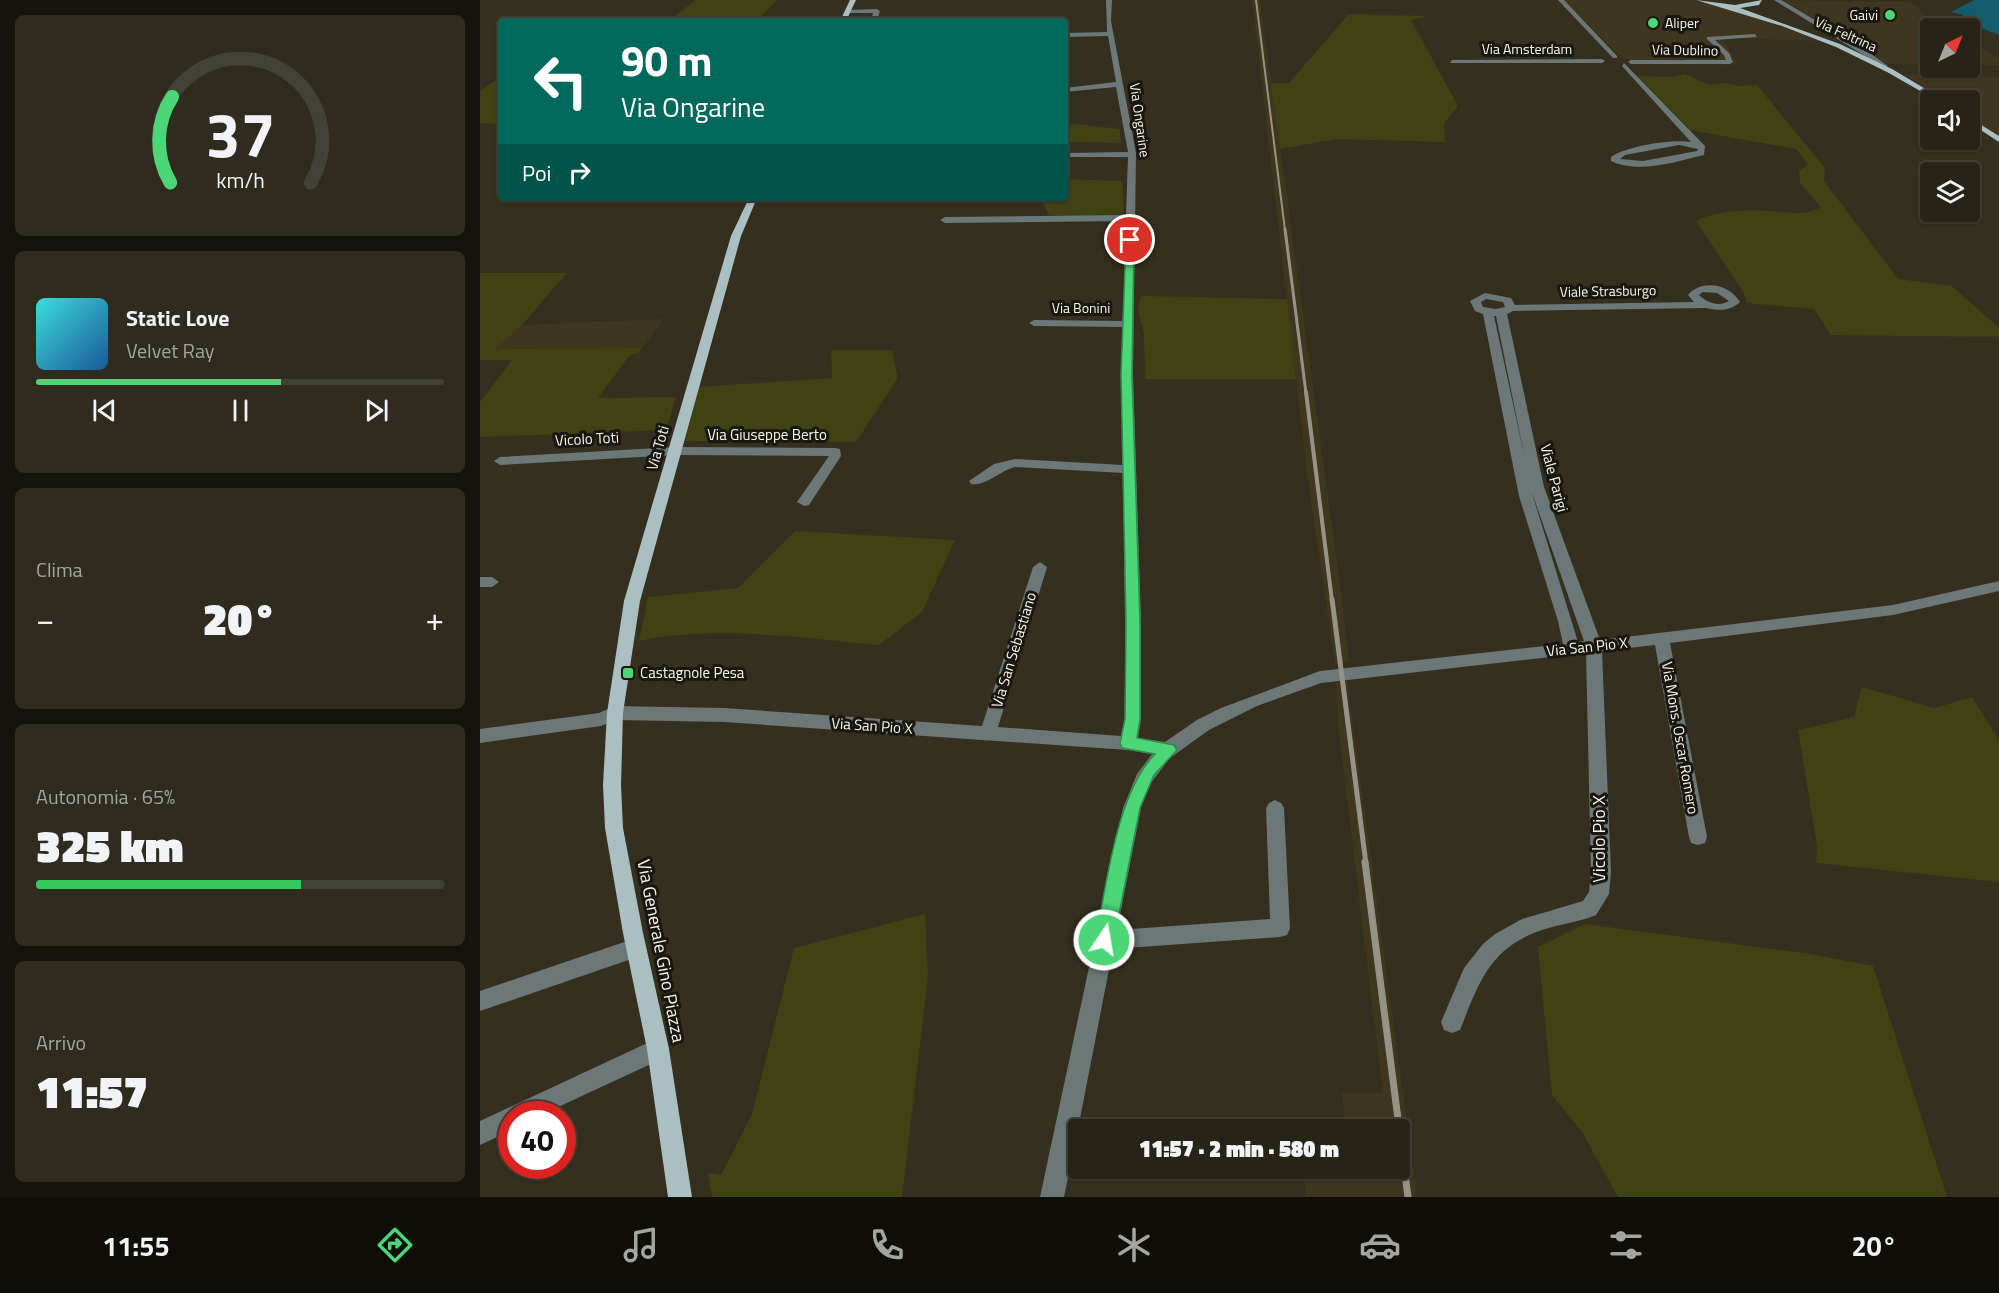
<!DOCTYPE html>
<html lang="it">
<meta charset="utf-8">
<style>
:root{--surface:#272316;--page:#2f2b1f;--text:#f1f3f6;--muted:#a4a4a1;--line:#434035;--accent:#4bd677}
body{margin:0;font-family:"Titillium Web",sans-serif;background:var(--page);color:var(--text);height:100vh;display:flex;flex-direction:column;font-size:22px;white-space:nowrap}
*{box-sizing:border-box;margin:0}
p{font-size:20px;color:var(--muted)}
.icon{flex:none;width:33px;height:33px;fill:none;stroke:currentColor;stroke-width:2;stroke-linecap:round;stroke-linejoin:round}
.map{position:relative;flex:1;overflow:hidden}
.details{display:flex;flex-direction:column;gap:15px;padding:15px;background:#15130c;width:480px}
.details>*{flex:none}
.banner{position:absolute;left:18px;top:18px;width:570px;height:183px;border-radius:6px;box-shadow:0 2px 4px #0004,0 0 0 2px var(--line);background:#00695c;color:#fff;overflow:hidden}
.needle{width:39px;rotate:43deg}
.fabs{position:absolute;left:1440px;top:18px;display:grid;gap:12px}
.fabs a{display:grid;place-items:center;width:60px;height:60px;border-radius:6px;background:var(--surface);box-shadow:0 2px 4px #0004,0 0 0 2px var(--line);font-size:30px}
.speed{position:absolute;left:18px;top:1101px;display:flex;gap:12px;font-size:30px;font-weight:700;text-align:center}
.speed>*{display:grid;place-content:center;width:78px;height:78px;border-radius:50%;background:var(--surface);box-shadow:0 2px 4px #0004,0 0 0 2px var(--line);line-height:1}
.speed .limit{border:9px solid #d22;background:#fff;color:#111}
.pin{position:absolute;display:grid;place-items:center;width:51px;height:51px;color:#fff;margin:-26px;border:3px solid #fff;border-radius:50%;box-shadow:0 2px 6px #0007}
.me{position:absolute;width:66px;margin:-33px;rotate:12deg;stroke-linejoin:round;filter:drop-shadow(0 0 4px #0008)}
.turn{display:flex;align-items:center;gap:21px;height:126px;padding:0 24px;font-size:27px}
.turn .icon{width:78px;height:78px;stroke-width:2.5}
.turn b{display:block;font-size:42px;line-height:51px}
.then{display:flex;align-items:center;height:57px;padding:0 24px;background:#0003;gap:12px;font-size:22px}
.big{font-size:45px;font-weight:800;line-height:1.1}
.details .card{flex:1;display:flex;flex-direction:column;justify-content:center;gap:9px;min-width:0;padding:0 21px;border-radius:9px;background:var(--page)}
.details .dial{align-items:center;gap:0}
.dial svg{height:156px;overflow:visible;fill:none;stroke:var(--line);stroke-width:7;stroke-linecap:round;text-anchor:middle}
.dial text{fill:var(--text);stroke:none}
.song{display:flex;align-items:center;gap:18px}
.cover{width:72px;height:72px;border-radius:9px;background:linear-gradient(135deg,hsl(180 70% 55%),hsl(210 70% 35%))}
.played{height:6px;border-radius:3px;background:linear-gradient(90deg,var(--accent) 60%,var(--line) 60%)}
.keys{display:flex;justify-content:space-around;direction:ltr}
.heat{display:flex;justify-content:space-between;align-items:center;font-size:33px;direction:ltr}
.charge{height:9px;border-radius:4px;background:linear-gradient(90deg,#34c759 65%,var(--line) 0)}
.trip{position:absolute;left:588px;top:1119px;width:342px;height:60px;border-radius:6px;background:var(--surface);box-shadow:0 2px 4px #0004,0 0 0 2px var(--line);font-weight:800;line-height:60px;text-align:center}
.tabs{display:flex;height:96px;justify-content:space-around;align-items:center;background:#100e09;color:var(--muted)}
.tabs .icon{width:42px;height:42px}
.tabs .active{color:var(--accent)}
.tabs b{font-size:27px;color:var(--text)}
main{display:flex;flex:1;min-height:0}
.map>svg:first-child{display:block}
.built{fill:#3e361f}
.green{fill:#404213}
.water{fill:#135b6d}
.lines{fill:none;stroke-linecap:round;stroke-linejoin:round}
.minor{fill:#6c7778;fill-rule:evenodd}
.major{fill:#a9bfc2;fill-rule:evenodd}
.rail-far4{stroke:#969285;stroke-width:2}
.rail-far3{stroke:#969285;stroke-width:3}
.rail-far2{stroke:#969285;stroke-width:4}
.rail-far1{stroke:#969285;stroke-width:5}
.rail{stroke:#969285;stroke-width:7}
.route{fill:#4bd677;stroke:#318b4d;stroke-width:1.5}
.poi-dot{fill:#4bd677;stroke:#191710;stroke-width:2}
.labels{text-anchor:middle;stroke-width:6;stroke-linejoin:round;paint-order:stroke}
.far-poi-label{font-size:14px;fill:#f8f5eb;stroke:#191710;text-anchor:end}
.far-street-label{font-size:14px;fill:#f8f5eb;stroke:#191710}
.street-label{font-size:15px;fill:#f8f5eb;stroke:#191710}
.poi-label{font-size:15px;fill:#f8f5eb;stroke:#191710;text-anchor:start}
.near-street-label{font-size:18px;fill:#f8f5eb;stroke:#191710}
</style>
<main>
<section class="details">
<div class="card dial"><svg viewBox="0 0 100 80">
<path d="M14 69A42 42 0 1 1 86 69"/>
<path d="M14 69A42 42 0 0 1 15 25" stroke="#4bd677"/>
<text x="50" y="56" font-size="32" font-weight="700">37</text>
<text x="50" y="72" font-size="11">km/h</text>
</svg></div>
<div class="card">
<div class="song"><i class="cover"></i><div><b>Static Love</b><p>Velvet Ray</p></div></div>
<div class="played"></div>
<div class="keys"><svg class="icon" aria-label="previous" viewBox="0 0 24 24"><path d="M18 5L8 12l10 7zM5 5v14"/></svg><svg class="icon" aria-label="pause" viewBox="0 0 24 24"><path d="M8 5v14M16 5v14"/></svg><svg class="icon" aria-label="next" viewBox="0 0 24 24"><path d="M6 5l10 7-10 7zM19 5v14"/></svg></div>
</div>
<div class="card"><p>Clima</p>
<div class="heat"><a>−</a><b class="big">20°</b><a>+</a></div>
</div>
<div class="card"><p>Autonomia · 65%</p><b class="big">325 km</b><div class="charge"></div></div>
<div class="card"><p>Arrivo</p><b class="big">11:57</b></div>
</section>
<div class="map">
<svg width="1519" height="1197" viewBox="0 0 1519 1197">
<rect width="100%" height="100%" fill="#342f1e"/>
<!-- built -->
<g class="built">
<polygon points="772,0 780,0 860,584 869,661 855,664 828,482"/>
<polygon points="1083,0 1211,0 1247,8 1342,41 1242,38 1259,65 1156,63 1139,55"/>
<polygon points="1299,0 1424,2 1439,6 1441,13 1468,28 1450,28 1450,65 1407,64"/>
<polygon points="1490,41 1519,59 1519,66 1490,65"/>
<polygon points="1423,74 1519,77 1519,137 1490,118 1490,100 1463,100"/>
<polygon points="184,319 162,348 15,349 42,325"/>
<polygon points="867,680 937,1197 826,1197 824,1169 920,1168 920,1130 866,1129 862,1093 903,1093 859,734 856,683"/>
</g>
<!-- green -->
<g class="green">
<polygon points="216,0 298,0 276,20 307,20 188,21"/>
<polygon points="869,14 947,16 931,20 978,106 964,123 965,142 857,139 800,149 791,83 809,83"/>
<path d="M1205,74L1229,85L1244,83L1261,86L1277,85L1345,168L1344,181L1418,279L1472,286L1519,328V337L1351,335L1334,309L1267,303L1264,293L1216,221C1238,210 1265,210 1290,211C1312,212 1321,217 1341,207L1320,183L1319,171L1328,165L1316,149L1210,130L1158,76L1192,77Z"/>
<polygon points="21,77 21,124 0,123 0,91"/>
<polygon points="596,124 640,129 641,143 585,142 585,125"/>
<polygon points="585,179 642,181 644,218 569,215 562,201 509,201 510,198 585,198"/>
<polygon points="0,273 87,273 42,325 15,349 162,348 158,353 149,356 118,398 196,397 186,430 0,437 0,402 32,360 0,360"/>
<polygon points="661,296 807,299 816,379 665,379 664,334 658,310"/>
<polygon points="351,350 412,350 418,378 376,442 205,441 219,387 352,378"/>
<path d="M315,531L475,540L442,612L399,645C319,638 238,625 159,641L168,597L258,588Z"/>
<polygon points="1382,687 1454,708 1492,697 1519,740 1519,882 1336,863 1337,846 1318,730 1374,717"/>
<polygon points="445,914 448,977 422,1197 232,1197 228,1173 241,1175 272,1114 314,948"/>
<polygon points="1105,924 1331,954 1393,966 1467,1197 1138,1197 1102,1132 1072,1095 1058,947"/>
</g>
<!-- water -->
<polygon class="water" points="1494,0 1519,0 1519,35 1480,20 1483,15 1471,12"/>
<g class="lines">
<!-- minor -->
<g class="minor">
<path d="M626,0H632L631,21L656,153L653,374L661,621V719L658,738L685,742L717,720L741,708L840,671L1083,644L1078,621L1039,496L1003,314L995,311L990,301L1005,293L1031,298L1035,305L1214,302L1208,295C1222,279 1249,284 1260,302C1251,311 1238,311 1226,308L1033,311L1027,314L1064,487L1120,640L1413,605L1519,581V591L1413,615L1190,643L1227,837L1225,843L1218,845L1211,843L1209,837L1175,645L1122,651L1131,872L1129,894L1116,915C1099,922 1080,924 1062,930C1009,948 999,983 980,1030L972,1033L964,1030L961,1022L984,968L1003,944L1015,934L1042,919L1103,901L1109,892L1111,872L1106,653L841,683L777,706L729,730L690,758L670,784L661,808L637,930L790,919L786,808L789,803L795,800L801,803L804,808L810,928L807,935L800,937L633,949L597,1134H598V1158H592L584,1197H560L643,808L657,774L672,754L648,750L244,722L136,720L121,726L0,743V729L119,713L135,706L244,708L502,726L553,567L560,562L567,567L518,727L641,736L645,719V621L643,473L535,467C521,470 505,487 491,484L489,481L514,464L535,459L643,465V327L554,326L549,323L554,320L643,321L646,221L465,223L460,220L465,217L646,215L648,157H585V153L648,152L636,87L585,92V88L636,82L628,36L585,37V33L627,32ZM1223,292L1237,293L1249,301C1238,307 1228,303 1219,295ZM1006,299L1023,302L1025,307L1016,309L1003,307L1001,302ZM1014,316H1016L1045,459ZM1051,490L1104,641L1098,642Z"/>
<polygon points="1078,0 1084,0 1137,56 1137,58 1133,58"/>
<polygon points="1294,0 1301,0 1387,51 1408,66 1403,67"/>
<polygon points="367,10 397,9 400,11 397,21 391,21 393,13 365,13"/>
<polygon points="1275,34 1277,37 1235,40 1249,53 1253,62 1250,64 1151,64 1148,62 1151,60 1246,60 1244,55 1227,39 1227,37"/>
<polygon points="972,60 1122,59 1125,61 1122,63 970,63"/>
<path d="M1144,63L1225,146L1224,155C1195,162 1159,174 1131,161V157C1148,146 1190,139 1211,142L1142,66ZM1199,145L1218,149L1217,151L1163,161L1140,159L1145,155Z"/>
<polygon points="195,447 355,448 360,449 361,456 329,505 324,506 317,502 349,456 195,455 20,465 14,461 20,457"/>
<polygon points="0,577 12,577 19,582 12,587 0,587"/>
<polygon points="156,938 163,941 166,948 163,955 0,1011 0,991"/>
<polygon points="178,1038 186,1041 189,1049 186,1057 63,1114 32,1114 32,1130 0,1145 0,1121"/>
</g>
<!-- major -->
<g class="major">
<polygon points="370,0 376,0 366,21 360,21"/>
<polygon points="1216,0 1255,5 1282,0 1279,5 1260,8 1360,44 1412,69 1464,100 1456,100 1407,72 1356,47 1302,26"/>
<polygon points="1490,118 1519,136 1519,142 1490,123"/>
<polygon points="269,198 277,198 261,236 160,601 143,713 141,785 143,828 163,933 189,1049 212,1197 188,1197 167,1049 143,933 125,828 123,785 127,713 144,601 251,236"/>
</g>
<!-- rail-far4 -->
<polyline class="rail-far4" points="776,0 805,230"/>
<!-- rail-far3 -->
<polyline class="rail-far3" points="805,229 826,393"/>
<!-- rail-far2 -->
<polyline class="rail-far2" points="826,392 852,601"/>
<!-- rail-far1 -->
<polyline class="rail-far1" points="852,599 886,864"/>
<!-- rail -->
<polyline class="rail" points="885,862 928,1197"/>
</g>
<!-- route -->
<path class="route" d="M650,237L654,240L652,374L660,621V719L657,738L694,745L697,750L674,775L660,808L634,940L631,946L624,949L618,946L615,940C627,885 636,794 675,754L642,748L640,743L645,719L646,621L641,374L646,240Z"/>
<!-- markers -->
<g class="poi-dot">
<circle cx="1410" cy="15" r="6"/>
<circle cx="1173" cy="23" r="6"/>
<rect x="142" y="667" width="12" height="12" rx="3"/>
</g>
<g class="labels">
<!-- far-poi labels -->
<g class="far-poi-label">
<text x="1398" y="20">Gaivi</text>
<text x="1185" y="28" text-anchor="start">Aliper</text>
</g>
<!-- far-street labels -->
<g class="far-street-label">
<text transform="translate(1366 34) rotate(24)" y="5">Via Feltrina</text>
<text x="1047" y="54">Via Amsterdam</text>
<text transform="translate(1205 50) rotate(1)" y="5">Via Dublino</text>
<text transform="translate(660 120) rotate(82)" y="5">Via Ongarine</text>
<text transform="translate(1128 291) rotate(-1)" y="5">Viale Strasburgo</text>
<text x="601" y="313">Via Bonini</text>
</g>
<!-- street labels -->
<g class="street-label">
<text x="287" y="440">Via Giuseppe Berto</text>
<text transform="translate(107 439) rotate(-3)" y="5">Vicolo Toti</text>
<text transform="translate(178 448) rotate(-74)" y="5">Via Toti</text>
<text transform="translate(1074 478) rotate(75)" y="5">Viale Parigi</text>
<text transform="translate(1107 647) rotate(-6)" y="5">Via San Pio X</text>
<text transform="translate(534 650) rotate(-73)" y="5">Via San Sebastiano</text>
<text transform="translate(392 726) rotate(4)" y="5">Via San Pio X</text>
<text transform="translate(1200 738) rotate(80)" y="5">Via Mons. Oscar Romero</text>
</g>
<!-- poi labels -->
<g class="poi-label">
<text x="160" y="678">Castagnole Pesa</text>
</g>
<!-- near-street labels -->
<g class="near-street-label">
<text transform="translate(1119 839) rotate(-90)" y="6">Vicolo Pio X</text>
<text transform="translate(181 951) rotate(79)" y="6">Via Generale Gino Piazza</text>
</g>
</g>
</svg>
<div class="fabs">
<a><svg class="needle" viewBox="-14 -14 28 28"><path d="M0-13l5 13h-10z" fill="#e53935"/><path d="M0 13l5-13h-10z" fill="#a4a4a1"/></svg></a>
<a><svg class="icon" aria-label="sound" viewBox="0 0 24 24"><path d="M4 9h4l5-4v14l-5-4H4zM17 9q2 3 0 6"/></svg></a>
<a><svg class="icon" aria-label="layers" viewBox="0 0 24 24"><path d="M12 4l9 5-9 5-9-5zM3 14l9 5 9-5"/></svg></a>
</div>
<div class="speed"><div class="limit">40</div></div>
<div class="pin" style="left:650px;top:240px;background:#d93025"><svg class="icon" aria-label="arrive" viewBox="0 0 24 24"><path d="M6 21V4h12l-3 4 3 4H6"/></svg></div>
<svg class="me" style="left:624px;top:940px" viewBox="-20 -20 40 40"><circle r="17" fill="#4bd677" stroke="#fff" stroke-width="3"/><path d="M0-11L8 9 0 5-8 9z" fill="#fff"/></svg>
<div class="trip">11:57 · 2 min · 580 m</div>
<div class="banner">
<div class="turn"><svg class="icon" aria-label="left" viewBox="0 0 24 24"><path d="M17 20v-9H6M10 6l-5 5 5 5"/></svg><div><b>90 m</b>Via Ongarine</div></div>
<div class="then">Poi<svg class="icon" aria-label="right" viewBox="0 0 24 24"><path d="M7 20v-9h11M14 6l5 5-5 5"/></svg></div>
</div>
</div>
</main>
<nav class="tabs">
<b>11:55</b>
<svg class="icon active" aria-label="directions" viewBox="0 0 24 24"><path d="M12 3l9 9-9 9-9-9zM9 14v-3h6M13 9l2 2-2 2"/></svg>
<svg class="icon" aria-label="music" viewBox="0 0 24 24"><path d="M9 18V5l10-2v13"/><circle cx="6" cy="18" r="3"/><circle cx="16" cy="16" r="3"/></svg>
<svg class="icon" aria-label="phone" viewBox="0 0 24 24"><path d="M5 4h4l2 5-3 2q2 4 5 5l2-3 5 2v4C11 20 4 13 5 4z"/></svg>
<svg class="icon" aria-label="climate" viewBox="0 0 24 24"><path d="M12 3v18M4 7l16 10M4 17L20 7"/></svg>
<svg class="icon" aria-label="car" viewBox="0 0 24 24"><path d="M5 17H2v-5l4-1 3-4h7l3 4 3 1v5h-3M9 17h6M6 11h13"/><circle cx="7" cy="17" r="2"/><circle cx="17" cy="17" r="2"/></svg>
<svg class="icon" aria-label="filters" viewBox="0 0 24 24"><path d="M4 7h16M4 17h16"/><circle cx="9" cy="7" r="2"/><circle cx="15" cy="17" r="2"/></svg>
<b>20°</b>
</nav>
